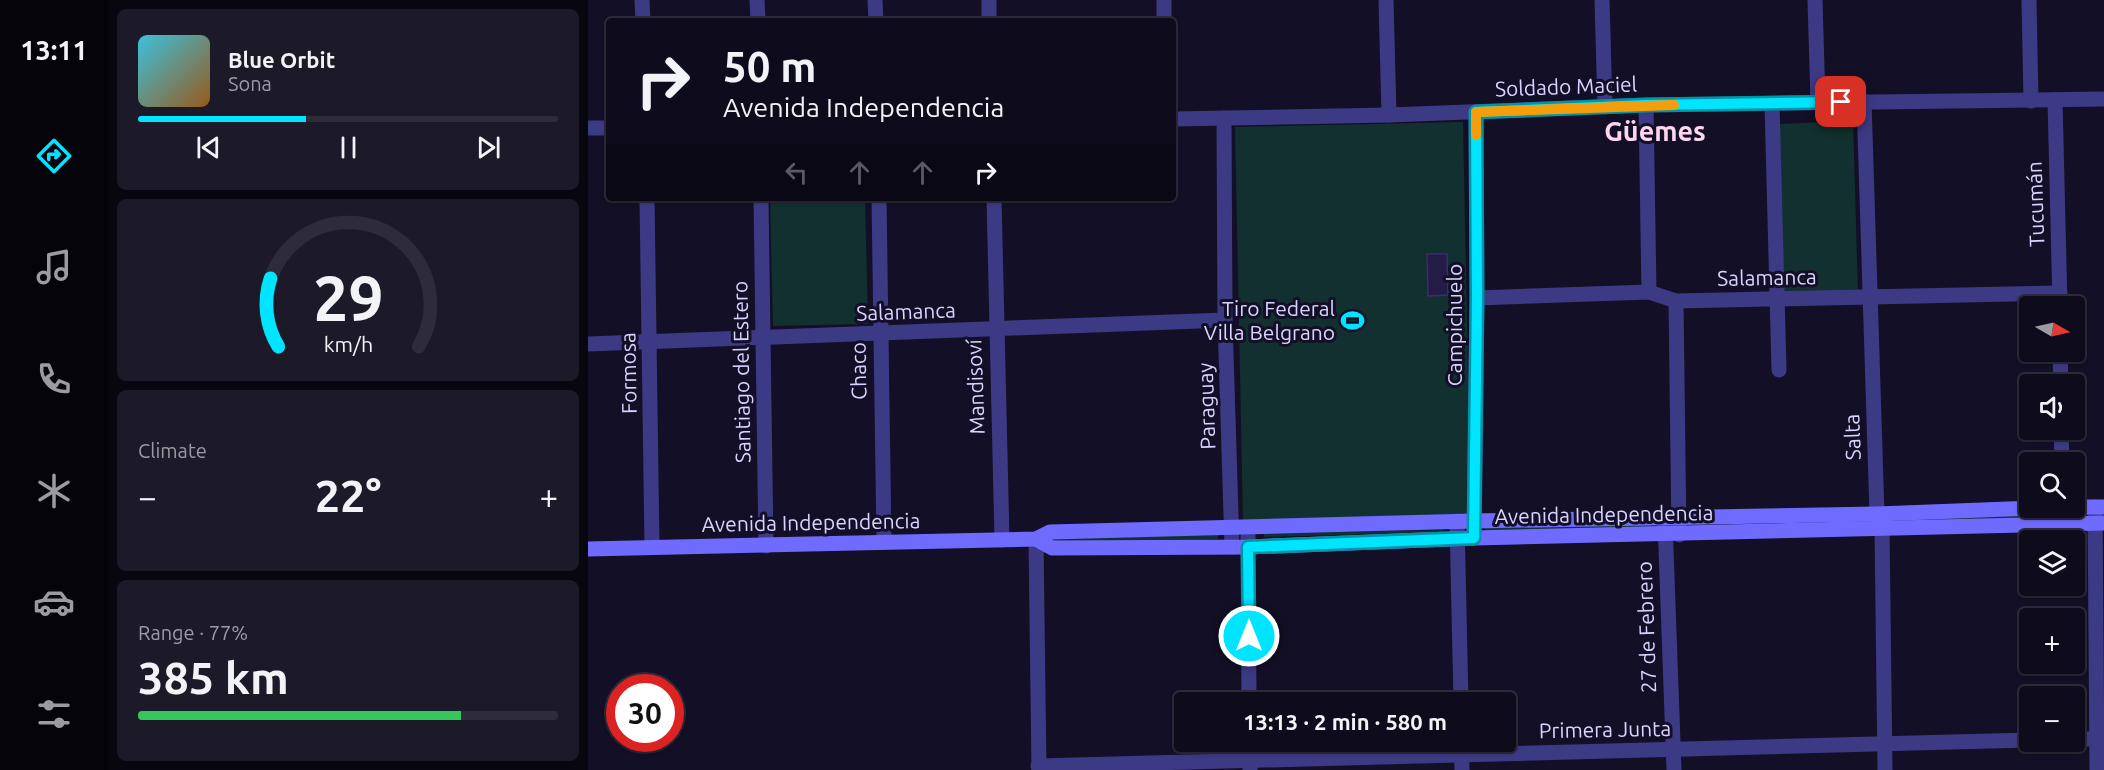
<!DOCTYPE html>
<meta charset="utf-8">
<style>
:root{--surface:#0e0b1c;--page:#1c1929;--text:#f1f3f6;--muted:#9b9ba3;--line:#2e2b3b;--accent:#00e5ff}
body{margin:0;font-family:Ubuntu,sans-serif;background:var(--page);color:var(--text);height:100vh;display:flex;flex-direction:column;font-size:22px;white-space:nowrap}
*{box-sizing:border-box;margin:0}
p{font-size:20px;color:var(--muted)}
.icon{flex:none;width:33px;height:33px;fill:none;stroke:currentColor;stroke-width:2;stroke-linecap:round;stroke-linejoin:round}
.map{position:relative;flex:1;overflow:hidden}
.drawer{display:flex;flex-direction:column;gap:9px;padding:9px;background:#08060f;width:480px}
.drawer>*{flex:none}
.guide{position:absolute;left:18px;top:18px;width:570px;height:183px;border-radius:6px;box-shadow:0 2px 4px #0004,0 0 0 2px var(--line);background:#0e0b1c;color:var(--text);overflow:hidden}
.needle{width:39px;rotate:99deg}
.buttons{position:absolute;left:1431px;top:296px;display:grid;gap:12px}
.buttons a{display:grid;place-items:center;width:66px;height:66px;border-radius:6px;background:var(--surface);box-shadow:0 2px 4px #0004,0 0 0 2px var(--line);font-size:30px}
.speed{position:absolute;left:18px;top:674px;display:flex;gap:12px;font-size:30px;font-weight:700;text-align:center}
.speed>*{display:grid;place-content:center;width:78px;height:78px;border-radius:50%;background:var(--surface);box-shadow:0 2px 4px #0004,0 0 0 2px var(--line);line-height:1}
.speed .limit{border:9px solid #d22;background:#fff;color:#111}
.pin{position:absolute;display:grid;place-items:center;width:51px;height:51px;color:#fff;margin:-26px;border-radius:12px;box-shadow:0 3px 9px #0006}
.me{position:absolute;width:66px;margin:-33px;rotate:0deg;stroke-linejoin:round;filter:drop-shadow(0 0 4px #0008)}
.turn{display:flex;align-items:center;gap:21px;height:126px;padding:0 18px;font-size:27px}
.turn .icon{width:78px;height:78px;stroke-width:2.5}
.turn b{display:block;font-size:42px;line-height:51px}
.lanes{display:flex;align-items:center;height:57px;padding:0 18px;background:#0003;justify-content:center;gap:30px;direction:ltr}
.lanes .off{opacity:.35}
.big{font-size:45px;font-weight:700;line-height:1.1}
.drawer .tile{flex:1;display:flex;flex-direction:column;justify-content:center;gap:9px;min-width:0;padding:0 21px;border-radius:9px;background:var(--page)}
.drawer .dial{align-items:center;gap:0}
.dial svg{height:156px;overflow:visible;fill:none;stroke:var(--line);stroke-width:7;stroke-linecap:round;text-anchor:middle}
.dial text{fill:var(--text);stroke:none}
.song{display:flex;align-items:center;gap:18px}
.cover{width:72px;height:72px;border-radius:9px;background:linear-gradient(135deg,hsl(190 70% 55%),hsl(30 70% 35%))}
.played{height:6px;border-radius:3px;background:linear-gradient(90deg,var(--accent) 40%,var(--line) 40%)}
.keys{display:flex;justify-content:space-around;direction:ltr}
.heat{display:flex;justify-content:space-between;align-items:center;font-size:33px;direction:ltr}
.charge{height:9px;border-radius:4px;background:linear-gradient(90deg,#34c759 77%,var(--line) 0)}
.trip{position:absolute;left:586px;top:692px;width:342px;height:60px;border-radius:6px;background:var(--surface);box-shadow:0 2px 4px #0004,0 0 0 2px var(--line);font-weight:700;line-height:60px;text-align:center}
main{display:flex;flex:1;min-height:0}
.menu{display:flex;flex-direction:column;width:108px;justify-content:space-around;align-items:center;background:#06040b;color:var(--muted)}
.menu .icon{width:42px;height:42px}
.menu .active{color:var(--accent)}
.menu b{font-size:27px;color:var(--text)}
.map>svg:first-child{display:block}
.green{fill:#12302f}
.building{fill:#241b47;stroke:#3b2d73;stroke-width:1.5}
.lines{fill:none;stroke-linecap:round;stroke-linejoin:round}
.street{stroke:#3d3a85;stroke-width:15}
.secondary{stroke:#6f6bff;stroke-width:15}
.route-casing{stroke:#0095a6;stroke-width:15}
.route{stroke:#00e5ff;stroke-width:10}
.slow{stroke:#f59e0b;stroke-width:10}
.labels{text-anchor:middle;stroke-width:6;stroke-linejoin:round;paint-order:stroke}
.street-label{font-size:21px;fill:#d9d4ff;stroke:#130f26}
.poi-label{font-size:21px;fill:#d9d4ff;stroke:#130f26;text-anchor:end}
.district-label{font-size:27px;font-weight:bold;fill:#ffd6f0;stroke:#130f26}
</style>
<main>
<nav class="menu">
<b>13:11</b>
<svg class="icon active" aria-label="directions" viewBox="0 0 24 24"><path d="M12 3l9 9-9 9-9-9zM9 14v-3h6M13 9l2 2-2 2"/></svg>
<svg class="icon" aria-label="music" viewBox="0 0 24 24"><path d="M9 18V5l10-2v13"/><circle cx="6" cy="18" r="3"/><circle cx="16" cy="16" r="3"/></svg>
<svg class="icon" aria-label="phone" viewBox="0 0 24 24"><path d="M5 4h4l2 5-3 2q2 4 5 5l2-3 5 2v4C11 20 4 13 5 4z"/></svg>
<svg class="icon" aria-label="climate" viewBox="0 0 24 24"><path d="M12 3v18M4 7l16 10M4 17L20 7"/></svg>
<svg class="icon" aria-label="car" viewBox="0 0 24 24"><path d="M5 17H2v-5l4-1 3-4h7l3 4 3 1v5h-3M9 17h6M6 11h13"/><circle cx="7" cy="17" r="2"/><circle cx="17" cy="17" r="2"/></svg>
<svg class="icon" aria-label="filters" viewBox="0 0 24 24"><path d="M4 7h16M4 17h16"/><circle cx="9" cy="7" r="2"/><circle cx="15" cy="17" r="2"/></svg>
</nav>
<section class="drawer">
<div class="tile">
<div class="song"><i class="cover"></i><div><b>Blue Orbit</b><p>Sona</p></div></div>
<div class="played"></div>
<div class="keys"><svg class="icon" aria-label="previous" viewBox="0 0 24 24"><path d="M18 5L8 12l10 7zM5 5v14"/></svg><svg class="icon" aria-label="pause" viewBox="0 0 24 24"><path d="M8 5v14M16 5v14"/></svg><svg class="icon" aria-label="next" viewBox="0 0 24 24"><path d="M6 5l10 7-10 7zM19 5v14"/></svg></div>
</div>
<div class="tile dial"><svg viewBox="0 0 100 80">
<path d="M14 69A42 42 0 1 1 86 69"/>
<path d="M14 69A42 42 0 0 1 10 34" stroke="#00e5ff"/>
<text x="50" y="56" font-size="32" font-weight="700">29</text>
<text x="50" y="72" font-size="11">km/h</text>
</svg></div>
<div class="tile"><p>Climate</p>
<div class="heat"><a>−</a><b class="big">22°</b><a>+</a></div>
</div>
<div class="tile"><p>Range · 77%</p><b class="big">385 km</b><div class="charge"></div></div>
</section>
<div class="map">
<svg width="1516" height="770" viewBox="0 0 1516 770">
<rect width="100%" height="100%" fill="#130f26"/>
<!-- green -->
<g class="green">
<polygon points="1265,121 1270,292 1196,294 1191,124"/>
<polygon points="875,122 883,516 655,521 647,127"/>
<polygon points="182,198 277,198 280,324 185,326"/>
<polygon points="1489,513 1489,517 1308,521 1308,517"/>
<polygon points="1063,525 1063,529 897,532 897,528"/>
<polygon points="855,530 855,533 676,537 676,533"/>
<polygon points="630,535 630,539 464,542 464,538"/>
</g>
<!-- building -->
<polygon class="building" points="839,254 859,254 860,295 840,296"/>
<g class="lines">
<!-- street -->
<g class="street">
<polyline points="54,0 55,21"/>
<polyline points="169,0 170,21"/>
<polyline points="287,0 288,21"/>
<polyline points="401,0 401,21"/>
<polyline points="576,0 576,21"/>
<polyline points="798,0 801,115"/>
<polyline points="1014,0 1017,107"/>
<polyline points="1227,0 1230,102"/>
<polyline points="1441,0 1443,101"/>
<polyline points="1467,100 1472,306"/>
<polyline points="1276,101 1289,514 1294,528 1297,770"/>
<polyline points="1184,104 1191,370"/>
<polyline points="1058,105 1061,292"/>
<polyline points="636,118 637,320 644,547"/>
<polyline points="585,119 801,115 1058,105 1516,99"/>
<polyline points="0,128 21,128"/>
<polyline points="59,198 64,547"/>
<polyline points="173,198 178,546"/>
<polyline points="291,198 296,542"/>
<polyline points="406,198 414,540"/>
<polyline points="889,298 1061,292 1088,301 1472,293"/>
<polyline points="1088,301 1091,535"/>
<polyline points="0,344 637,320"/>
<polyline points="1472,351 1473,384"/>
<polyline points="1473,429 1474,462"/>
<polyline points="1507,507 1509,770"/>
<polyline points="869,521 873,702"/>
<polyline points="1077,521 1086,770"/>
<polyline points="660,528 661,702"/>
<polyline points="886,538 889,298 888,112"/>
<polyline points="448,539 451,770"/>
<polyline points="1486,739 1516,739"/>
<polyline points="662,741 662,770"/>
<polyline points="873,741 874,770"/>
<polyline points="450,766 1442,740"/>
</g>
<!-- secondary -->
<g class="secondary">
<polyline points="1484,507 1516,507"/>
<polyline points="448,539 464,548 660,547 886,538 1516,523"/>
<polyline points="0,549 448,539 462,532 886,521 1289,514 1471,507"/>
</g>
</g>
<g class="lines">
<defs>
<polyline id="route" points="661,636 660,547 886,538 889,298 888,112 1058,105 1253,102"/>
</defs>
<!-- route casing -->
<use href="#route" class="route-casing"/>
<!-- route -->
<use href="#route" class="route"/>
<!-- slow -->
<polyline class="slow" points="888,135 888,112 1086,105"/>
</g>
<!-- icons -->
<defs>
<symbol id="stadium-bare" viewBox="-9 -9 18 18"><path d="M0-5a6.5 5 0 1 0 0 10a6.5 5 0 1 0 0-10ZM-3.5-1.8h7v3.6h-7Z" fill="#00e5ff" stroke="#130f26" stroke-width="2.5" paint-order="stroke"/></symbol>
</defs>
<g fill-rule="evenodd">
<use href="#stadium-bare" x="748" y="304" width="33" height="33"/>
</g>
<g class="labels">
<!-- street labels -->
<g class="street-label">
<text transform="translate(978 87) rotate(-2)" y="7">Soldado Maciel</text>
<text transform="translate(1448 204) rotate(-92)" y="7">Tucumán</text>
<text transform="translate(1179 278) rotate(-1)" y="7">Salamanca</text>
<text transform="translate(318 312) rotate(-2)" y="7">Salamanca</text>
<text transform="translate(867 325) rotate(-90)" y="7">Campichuelo</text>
<text transform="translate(271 371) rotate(-91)" y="7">Chaco</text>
<text transform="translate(154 372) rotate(-91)" y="7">Santiago del Estero</text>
<text transform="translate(41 373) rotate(-91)" y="7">Formosa</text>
<text transform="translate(388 387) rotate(-92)" y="7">Mandisoví</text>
<text transform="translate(619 406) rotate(-92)" y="7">Paraguay</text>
<text transform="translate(1265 437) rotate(-92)" y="7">Salta</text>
<text transform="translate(1016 515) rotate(-1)" y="7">Avenida Independencia</text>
<text transform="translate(223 523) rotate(-1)" y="7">Avenida Independencia</text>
<text transform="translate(1059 627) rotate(-92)" y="7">27 de Febrero</text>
<text transform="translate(1017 730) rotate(-1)" y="7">Primera Junta</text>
</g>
<!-- poi labels -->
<g class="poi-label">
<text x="747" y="316">Tiro Federal<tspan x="747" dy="24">Villa Belgrano</tspan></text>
</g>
<!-- district labels -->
<g class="district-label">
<text x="1067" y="141">Güemes</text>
</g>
</g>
</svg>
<div class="buttons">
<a><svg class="needle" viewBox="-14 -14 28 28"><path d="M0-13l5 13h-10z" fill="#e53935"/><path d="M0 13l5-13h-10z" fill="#9b9ba3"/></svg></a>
<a><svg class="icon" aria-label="sound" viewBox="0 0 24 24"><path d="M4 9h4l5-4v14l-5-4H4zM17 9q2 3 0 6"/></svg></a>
<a><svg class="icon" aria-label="search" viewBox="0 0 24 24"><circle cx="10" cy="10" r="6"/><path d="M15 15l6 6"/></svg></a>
<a><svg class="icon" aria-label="layers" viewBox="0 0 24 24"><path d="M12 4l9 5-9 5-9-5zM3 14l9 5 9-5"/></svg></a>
<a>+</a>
<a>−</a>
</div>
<div class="speed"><div class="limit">30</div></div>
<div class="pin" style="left:1253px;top:102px;background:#d93025"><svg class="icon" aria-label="arrive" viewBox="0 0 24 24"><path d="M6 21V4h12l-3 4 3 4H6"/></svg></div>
<svg class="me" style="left:661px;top:636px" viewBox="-20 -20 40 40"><circle r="17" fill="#00e5ff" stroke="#fff" stroke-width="3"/><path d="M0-11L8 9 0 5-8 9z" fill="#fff"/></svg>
<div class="trip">13:13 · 2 min · 580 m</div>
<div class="guide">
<div class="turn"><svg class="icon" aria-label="right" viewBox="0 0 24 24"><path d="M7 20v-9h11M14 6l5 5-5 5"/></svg><div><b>50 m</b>Avenida Independencia</div></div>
<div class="lanes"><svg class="icon off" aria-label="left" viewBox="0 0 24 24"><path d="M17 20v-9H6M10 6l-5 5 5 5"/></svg><svg class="icon off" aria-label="ahead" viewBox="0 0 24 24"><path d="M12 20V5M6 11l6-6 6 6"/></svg><svg class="icon off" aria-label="ahead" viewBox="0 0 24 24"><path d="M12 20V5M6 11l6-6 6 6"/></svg><svg class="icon" aria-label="right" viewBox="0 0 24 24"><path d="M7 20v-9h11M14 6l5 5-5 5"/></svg></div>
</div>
</div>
</main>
